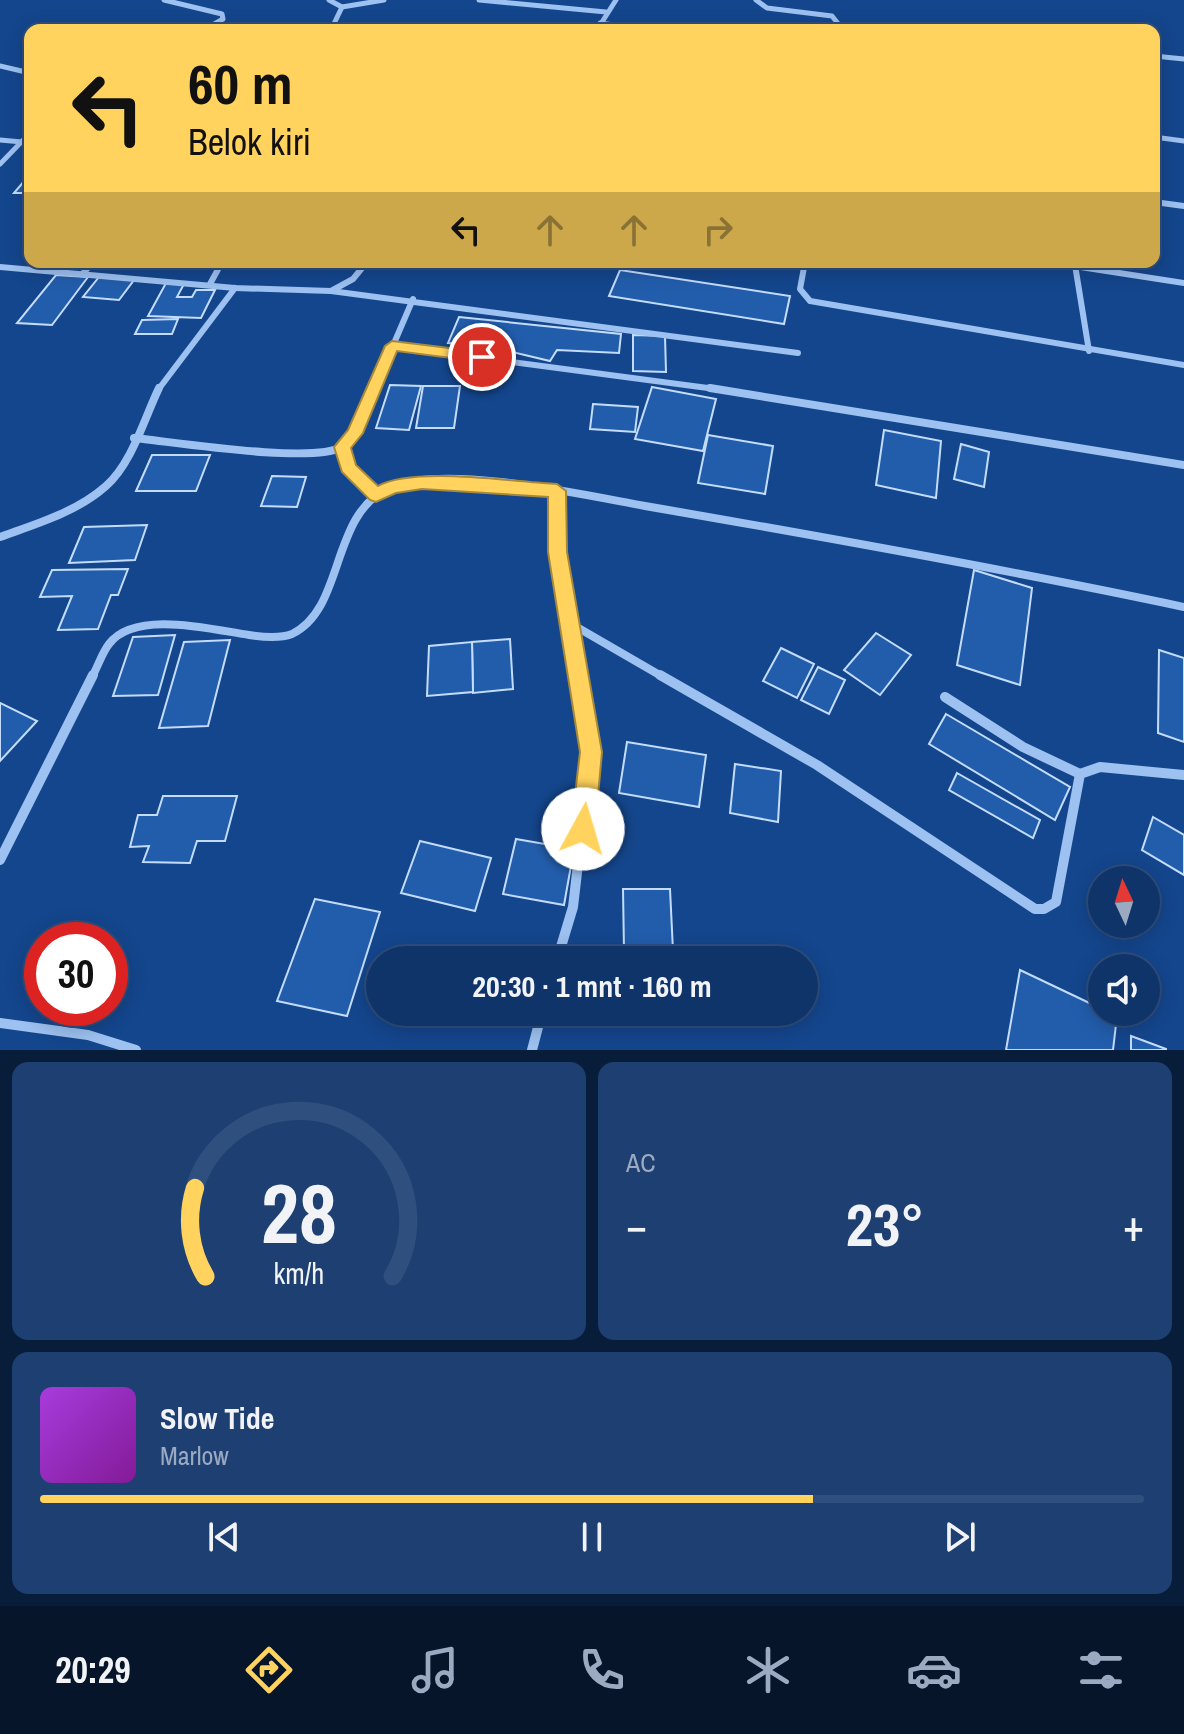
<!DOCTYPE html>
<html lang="id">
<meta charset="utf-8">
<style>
:root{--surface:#0f346a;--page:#1d3f72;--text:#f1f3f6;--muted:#9baac1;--line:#2f4f7e;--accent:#ffd35d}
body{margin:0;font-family:"Archivo Narrow",sans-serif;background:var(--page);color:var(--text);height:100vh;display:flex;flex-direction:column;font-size:30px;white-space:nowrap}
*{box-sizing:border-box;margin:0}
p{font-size:26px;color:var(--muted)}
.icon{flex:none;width:44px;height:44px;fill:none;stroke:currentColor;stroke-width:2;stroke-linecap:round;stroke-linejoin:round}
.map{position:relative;height:1050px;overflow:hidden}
.side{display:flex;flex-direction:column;gap:12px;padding:12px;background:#081d3a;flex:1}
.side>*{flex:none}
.hud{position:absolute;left:24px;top:24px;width:1136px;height:244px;border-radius:16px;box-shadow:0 4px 20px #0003,0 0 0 2px var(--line);background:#ffd35d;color:#111;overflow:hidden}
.needle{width:52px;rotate:356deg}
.fabs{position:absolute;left:1088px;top:866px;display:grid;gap:16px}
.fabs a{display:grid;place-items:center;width:72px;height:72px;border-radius:50%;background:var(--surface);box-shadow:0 4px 20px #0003,0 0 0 2px var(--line);font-size:40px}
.speed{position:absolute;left:24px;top:922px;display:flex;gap:16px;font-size:40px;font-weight:700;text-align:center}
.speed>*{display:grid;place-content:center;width:104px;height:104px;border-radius:50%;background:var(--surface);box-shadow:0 4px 20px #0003,0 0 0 2px var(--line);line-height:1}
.speed .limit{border:12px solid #d22;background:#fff;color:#111}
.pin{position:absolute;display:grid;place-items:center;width:68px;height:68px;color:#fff;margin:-34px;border:4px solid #fff;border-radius:50%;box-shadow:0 2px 8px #0007}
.me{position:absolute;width:88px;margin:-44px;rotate:6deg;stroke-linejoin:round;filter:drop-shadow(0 0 6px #0008)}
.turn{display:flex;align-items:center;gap:28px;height:168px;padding:0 32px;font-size:36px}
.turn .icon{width:104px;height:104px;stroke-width:2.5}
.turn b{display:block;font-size:56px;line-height:68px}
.lanes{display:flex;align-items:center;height:76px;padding:0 32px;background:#0003;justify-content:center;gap:40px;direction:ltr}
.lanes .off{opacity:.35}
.big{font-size:60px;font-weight:700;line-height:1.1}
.side .tile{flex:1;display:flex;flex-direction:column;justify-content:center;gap:12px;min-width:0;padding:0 28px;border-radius:16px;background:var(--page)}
.side .dial{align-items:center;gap:0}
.dial svg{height:208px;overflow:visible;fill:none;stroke:var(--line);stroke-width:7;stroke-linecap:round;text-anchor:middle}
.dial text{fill:var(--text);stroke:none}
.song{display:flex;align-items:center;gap:24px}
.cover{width:96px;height:96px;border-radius:12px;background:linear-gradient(135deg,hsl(280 70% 55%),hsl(290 70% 35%))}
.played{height:8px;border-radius:4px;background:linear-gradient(90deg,var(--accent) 70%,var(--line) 70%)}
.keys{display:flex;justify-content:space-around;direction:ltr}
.heat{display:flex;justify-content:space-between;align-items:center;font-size:44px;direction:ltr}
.side .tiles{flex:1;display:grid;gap:12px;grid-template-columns:1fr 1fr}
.tile:last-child{grid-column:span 2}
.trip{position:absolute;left:366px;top:946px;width:452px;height:80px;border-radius:40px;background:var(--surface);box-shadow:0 4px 20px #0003,0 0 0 2px var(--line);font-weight:700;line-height:80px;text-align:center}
.tab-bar{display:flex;height:128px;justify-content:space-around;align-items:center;background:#06152a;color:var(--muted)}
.tab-bar .icon{width:56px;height:56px}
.tab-bar .on{color:var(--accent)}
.tab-bar b{font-size:36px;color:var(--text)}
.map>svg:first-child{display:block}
.building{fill:#225dac;stroke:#c4dcfc;stroke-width:2}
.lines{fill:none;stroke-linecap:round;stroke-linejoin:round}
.street-far3{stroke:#9dc1f0;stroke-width:5}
.street-far2{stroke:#9dc1f0;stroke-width:6}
.street-far1{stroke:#9dc1f0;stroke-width:8}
.street{stroke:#9dc1f0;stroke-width:10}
.route{fill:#ffd35d;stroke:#a6893c;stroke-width:2}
</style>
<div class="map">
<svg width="1184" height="1050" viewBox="0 0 1184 1050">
<rect width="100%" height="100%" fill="#14468d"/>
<!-- building -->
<g class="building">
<polygon points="25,180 30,180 30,193 14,193"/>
<polygon points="278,262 310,262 308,268 276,268"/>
<polygon points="620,270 790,296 784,324 609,296"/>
<polygon points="56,275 88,277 52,325 17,323"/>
<polygon points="99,277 134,280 119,300 83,297"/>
<polygon points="166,283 184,284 177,297 192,297 196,290 215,290 201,318 148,316"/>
<polygon points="459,317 621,334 619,353 557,350 550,361 483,345 448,343"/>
<polygon points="178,319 172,334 135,334 142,320"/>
<polygon points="633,335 665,336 666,372 633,371"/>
<polygon points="390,385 421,386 409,430 376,428"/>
<polygon points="423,386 460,386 454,428 416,428"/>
<polygon points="652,387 716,399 703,451 635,439"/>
<polygon points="593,404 638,407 635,432 590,429"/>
<polygon points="884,430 941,441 936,498 876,485"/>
<polygon points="708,435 773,446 765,494 698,483"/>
<polygon points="961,444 989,452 984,487 954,479"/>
<polygon points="152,455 210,455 196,491 136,491"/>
<polygon points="272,476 306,477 297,507 261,506"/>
<polygon points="147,525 135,560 69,563 84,527"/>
<polygon points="128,569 118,595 111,595 98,629 58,630 72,596 40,597 52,570"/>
<polygon points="974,570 1032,588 1020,685 957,665"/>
<polygon points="876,633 911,655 880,695 844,670"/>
<polygon points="175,635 158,695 113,696 133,637"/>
<polygon points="510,639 513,689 473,693 472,642"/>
<polygon points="230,640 208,726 159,728 184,642"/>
<polygon points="472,642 473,692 427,696 429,646"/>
<polygon points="781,648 814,664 797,698 763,681"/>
<polygon points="1159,650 1184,658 1184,742 1158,733"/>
<polygon points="818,667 845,680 829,714 801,700"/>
<polygon points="0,703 37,721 0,761"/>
<polygon points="946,714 1070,787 1055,820 929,744"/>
<polygon points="627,742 706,755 699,807 619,793"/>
<polygon points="735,764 781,771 778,822 730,813"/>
<polygon points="957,773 1040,820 1033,838 949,790"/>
<polygon points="163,796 237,796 225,841 197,841 190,863 143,862 149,846 130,847 138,815 157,815"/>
<polygon points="1153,817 1184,835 1184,875 1142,850"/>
<polygon points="516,839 574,849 564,905 503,894"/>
<polygon points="420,841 491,858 475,911 401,893"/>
<polygon points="623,889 670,889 673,951 624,951"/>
<polygon points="315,899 380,912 347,1016 277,1001"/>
<polygon points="1020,970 1102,1009 1102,1012 1117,1016 1113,1050 1006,1050"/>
<polygon points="1131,1036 1166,1049 1166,1050 1131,1050"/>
</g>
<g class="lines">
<!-- street-far3 -->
<g class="street-far3">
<polyline points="164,0 222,14 223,19 204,30"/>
<polyline points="329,0 342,7 331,30"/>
<polyline points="479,0 606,12"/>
<polyline points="756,0 767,8 832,16 843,30"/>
<polyline points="342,7 384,0"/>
<polyline points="600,23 650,30"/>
<polyline points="597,30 616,0"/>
<polyline points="1154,56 1184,59"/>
<polyline points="0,66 30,73"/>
<polyline points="1154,137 1184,141"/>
<polyline points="0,140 22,142"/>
<polyline points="0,164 30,133"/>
</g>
<!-- street-far2 -->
<g class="street-far2">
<polyline points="1154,202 1184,206"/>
<polyline points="805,262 800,289 810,301 1184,365"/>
<polyline points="1048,262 1184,283"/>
<polyline points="1075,265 1089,351"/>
<polyline points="0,267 235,288 331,291 353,279 367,262"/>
<polyline points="83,273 94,262"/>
<polyline points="210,284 222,262"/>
<polyline points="331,291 798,353"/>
<polyline points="392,346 723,390"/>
<polyline points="158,390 235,288"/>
<polyline points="374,390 413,299"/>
</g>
<!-- street-far1 -->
<g class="street-far1">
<polyline points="710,388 1184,465"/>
<path d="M134,438C174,442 312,464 342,447C360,436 367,405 375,388"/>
<polyline points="342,447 348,468 376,495"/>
<polyline points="557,491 557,552 578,677"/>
<path d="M0,537C36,524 77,512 106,486C132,463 144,419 159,388"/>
<polyline points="568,622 663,677"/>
<path d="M92,677C98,666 102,653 109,644C135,609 214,630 249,635C262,637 279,639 292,634C346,608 329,513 391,487C447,464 584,495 645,506C825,537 1005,569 1184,607"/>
</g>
<!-- street -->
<g class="street">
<polyline points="660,675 817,765 1035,909 1044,909 1056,902 1080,774 1100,767 1184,775"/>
<polyline points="945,697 1023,747 1080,774"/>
<polyline points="0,860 93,675"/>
<polyline points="557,960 573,907 591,752 578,675"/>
<polyline points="0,1023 88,1035 136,1050"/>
<polyline points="532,1050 542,1012"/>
</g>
</g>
<!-- route -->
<path class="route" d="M392,341L482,352L490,357L482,362L397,351L363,433L351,448L356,465L378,486C414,466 513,482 557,484L566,491L567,552L602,752L595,829L591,837L583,840L575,837L571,829L580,752L548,552V497L422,489L396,493L376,502L370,500L342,472L334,447L348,430L385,346Z"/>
</svg>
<div class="fabs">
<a><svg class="needle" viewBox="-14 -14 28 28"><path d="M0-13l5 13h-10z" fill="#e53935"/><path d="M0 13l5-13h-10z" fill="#9baac1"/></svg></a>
<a><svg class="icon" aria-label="sound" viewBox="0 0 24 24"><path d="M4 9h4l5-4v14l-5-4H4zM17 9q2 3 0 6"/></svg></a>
</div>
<div class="speed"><div class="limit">30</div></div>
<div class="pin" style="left:482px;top:357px;background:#d93025"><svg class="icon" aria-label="arrive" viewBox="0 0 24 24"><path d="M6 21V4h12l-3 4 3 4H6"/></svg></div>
<svg class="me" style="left:583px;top:829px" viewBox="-20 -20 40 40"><circle r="19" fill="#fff"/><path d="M0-13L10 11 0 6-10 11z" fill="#ffd35d"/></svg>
<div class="trip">20:30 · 1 mnt · 160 m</div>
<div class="hud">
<div class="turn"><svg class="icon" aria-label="left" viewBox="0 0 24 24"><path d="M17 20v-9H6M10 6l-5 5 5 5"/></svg><div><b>60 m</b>Belok kiri</div></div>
<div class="lanes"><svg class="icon" aria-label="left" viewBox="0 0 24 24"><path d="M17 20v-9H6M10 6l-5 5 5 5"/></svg><svg class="icon off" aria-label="ahead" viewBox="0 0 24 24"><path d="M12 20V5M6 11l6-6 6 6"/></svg><svg class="icon off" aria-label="ahead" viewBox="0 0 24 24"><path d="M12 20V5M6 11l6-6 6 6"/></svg><svg class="icon off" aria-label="right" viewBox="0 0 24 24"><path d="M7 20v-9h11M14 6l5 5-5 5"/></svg></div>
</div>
</div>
<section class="side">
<div class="tiles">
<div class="tile dial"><svg viewBox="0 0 100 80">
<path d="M14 69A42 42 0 1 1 86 69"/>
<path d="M14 69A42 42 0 0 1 10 35" stroke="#ffd35d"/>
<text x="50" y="56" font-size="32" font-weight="700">28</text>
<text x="50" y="72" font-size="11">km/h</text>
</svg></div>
<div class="tile"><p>AC</p>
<div class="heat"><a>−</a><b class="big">23°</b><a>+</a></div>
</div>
<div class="tile">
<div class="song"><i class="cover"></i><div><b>Slow Tide</b><p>Marlow</p></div></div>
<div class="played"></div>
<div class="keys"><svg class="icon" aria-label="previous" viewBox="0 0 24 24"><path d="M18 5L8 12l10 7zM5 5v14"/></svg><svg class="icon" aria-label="pause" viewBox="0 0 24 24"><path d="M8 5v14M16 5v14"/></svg><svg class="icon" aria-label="next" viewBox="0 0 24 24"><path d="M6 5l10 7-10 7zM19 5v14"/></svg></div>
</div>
</div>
</section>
<nav class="tab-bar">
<b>20:29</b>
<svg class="icon on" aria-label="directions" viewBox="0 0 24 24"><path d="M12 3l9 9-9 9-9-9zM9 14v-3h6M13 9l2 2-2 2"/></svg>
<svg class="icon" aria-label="music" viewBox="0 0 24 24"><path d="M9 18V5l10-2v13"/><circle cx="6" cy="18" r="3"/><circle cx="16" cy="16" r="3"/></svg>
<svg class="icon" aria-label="phone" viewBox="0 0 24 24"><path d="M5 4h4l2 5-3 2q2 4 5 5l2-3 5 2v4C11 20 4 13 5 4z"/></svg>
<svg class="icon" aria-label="climate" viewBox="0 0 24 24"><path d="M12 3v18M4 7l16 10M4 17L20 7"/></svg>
<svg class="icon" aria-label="car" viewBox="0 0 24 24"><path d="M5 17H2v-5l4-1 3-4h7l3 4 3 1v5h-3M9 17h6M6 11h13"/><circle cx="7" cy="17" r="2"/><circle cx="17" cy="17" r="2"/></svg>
<svg class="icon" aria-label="filters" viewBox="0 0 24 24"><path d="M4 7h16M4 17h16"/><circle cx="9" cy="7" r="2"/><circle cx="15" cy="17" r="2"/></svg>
</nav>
